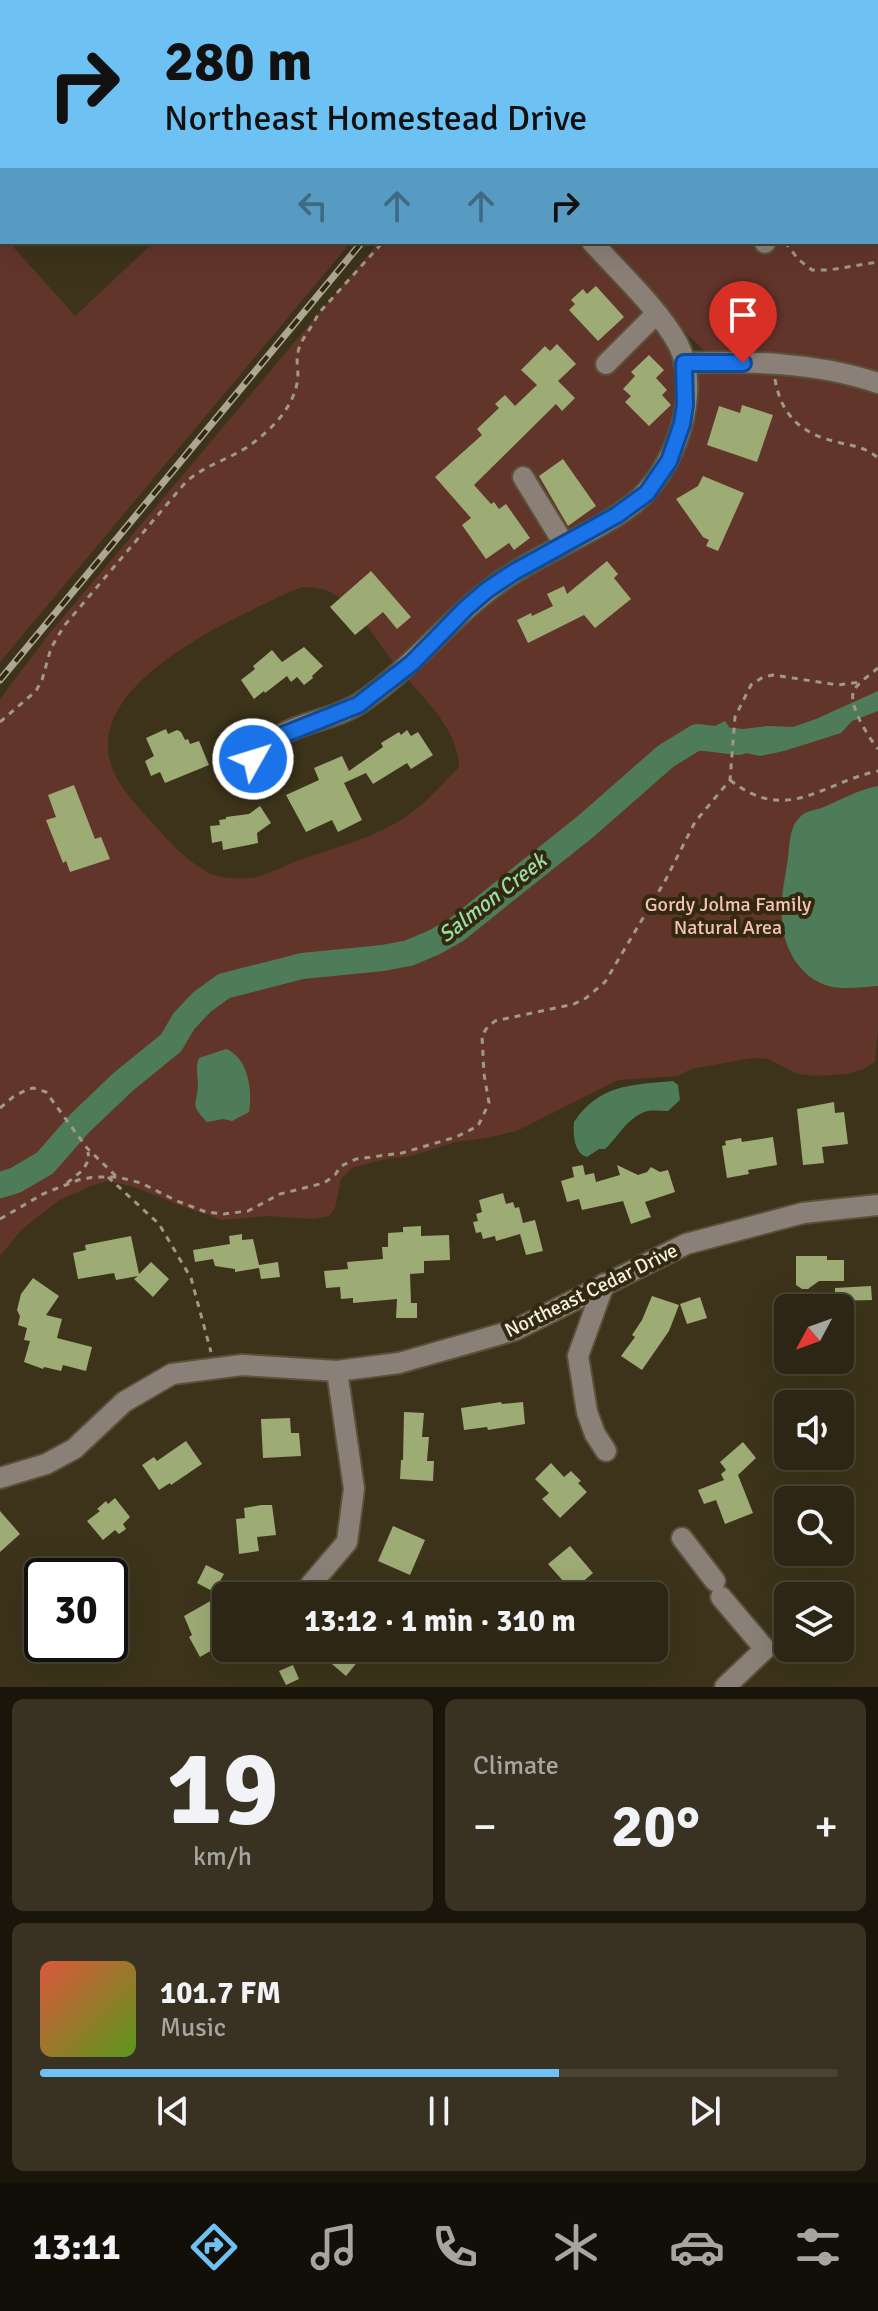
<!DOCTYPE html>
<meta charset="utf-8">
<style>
:root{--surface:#2d2614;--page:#393222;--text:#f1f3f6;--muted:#a7a5a0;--line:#484334;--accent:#6ec2f3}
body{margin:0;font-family:Signika,sans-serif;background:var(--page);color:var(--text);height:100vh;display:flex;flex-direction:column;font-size:30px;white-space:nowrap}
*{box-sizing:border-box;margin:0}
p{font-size:26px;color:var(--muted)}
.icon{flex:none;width:44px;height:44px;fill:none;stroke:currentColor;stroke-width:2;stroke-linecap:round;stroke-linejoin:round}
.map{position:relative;height:1687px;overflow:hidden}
.side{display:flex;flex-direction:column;gap:12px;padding:12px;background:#19150b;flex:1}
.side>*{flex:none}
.guide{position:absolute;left:0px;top:0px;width:878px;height:244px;box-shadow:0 8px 32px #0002,0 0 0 2px var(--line);background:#6ec2f3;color:#111;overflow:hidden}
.needle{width:52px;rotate:229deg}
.buttons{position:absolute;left:774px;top:1294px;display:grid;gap:16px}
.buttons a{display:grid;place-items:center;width:80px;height:80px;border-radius:12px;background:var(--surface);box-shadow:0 8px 32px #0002,0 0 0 2px var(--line);font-size:40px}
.speed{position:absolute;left:24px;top:1558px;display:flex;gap:16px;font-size:40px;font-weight:700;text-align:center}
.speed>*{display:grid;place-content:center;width:104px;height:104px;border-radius:50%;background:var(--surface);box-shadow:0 8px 32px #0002,0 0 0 2px var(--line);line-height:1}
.speed .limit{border:4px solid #111;border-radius:12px;background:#fff;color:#111}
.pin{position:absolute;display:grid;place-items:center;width:68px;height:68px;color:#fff;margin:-82px -34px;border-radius:50% 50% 50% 0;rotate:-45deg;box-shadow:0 0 8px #0007}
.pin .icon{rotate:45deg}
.me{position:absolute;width:88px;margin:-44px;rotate:51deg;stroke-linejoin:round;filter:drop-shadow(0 0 6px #0008)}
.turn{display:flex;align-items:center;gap:28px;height:168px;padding:0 32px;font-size:36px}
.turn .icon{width:104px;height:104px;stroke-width:2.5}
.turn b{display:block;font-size:56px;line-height:68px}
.lanes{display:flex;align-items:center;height:76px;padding:0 32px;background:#0003;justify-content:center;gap:40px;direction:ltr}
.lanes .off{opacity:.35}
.big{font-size:60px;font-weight:700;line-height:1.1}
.side .widget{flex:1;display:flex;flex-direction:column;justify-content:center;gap:12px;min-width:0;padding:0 28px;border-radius:12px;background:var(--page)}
.side .dial{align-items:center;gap:0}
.dial b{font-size:104px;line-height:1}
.song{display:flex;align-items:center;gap:24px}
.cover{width:96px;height:96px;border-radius:12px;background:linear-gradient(135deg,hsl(10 70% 55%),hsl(90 70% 35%))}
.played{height:8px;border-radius:4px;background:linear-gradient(90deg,var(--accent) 65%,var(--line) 65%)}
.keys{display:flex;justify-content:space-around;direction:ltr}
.heat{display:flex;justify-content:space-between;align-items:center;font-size:44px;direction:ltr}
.side .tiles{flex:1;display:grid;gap:12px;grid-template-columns:1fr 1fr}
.widget:last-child{grid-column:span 2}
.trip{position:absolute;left:212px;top:1582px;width:456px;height:80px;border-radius:12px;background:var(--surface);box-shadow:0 8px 32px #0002,0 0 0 2px var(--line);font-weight:700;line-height:80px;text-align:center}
.tab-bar{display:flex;height:128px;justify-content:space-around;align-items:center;background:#120f08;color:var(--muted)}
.tab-bar .icon{width:56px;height:56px}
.tab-bar .on{color:var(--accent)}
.tab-bar b{font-size:36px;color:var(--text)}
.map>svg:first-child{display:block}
.green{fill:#62352b;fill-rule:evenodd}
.water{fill:#4f7c58}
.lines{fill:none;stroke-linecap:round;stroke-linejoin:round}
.river{stroke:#4f7c58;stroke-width:26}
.building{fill:#9dab75}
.minor-casing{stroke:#5a513a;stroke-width:24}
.path{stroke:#9f9985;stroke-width:3;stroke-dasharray:6 6;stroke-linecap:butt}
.minor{stroke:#8b8077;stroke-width:20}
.rail-casing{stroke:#ada693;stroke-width:7}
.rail{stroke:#322910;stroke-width:4;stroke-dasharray:12;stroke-linecap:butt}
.route-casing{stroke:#114b97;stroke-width:20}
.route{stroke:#1a73e8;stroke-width:14}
.labels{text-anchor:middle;stroke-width:8;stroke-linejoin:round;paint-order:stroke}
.park-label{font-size:20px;fill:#f7c2b6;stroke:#322910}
.street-label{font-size:20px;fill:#f5f0e1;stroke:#322910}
.water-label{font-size:22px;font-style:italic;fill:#98dea5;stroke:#322910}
</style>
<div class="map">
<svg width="878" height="1687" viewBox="0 0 878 1687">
<rect width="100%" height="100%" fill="#3c331a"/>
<!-- green -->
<g class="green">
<polygon points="583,0 833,0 835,2 582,2"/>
<path d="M876,50L878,53V1029L875,1062L862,1070L847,1074L816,1076L797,1074L769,1059L753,1058L691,1069L678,1076L618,1080L517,1131L486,1138L456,1142L411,1156L381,1160L352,1168L341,1179L335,1208L329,1216L314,1219L268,1216L222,1220L179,1205L135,1187L107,1181L91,1186L58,1201L22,1229L0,1256V700L6,691L49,634L379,242H583L581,245C611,284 664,319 675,368L707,353L691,338L600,242H876ZM302,587C313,587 323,588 332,593C360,609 375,639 394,663C417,693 458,725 459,767C443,783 430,799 411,813C379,837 336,847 299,860C286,865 273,872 260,876C249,879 235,879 223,877C196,874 166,838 148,818C130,798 107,774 108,745C108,683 204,633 252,610C269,602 285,593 302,587Z"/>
<polygon points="0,232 2,242 9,242 75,316 154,242 351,242 0,662"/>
</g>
<!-- water -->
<g class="water">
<polygon points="878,691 878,711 852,721 841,733 784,751 760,756 721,748 699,734 725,721 730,728 743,729 767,726 793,727 816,719"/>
<path d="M878,786V986C863,987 844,990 829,986C801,979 783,948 782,920C780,902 784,883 787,865C790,850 788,829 799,818C807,809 817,811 826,806C843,799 860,789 878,786Z"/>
<path d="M226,1049C248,1057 253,1091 249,1112L232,1121L223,1119L207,1122C189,1103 197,1106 198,1085C198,1075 195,1068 199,1058Z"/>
<path d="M673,1081L678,1085L680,1100L668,1111C662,1111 654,1110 648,1111C628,1116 619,1136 605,1149H599L587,1157C574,1153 573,1135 574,1122C599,1084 632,1085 673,1081Z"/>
</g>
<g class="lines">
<!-- river -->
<polyline class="river" points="0,1185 16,1180 45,1163 80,1123 123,1082 171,1043 184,1021 202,1002 224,986 302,966 383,958 409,953 435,942 456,930 585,827 666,756 697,737 739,742"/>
</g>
<!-- building -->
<g class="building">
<polygon points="596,286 624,317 598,341 569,310 575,304 571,300 583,289 587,294"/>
<polygon points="557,344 576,364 558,381 575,398 562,411 556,404 474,485 491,504 494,502 499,509 506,504 530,538 514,550 509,543 486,559 462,525 471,518 435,477 482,435 477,429 499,408 495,404 505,395 515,406 537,385 521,370 545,346 550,351"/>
<polygon points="649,355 664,370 656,378 667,390 662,395 671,405 649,426 625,402 631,396 623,389 635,376 631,372"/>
<polygon points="742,405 773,415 757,462 707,445 719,406 740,413"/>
<polygon points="563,459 596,506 568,526 539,476"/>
<polygon points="703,476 744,493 718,551 706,546 709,540 703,537 676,499 698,486"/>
<polygon points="607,561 618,574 614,578 631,599 595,628 584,615 528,643 517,620 531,613 532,616 553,606 547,594 564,586 567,594"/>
<polygon points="371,571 411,617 397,629 383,612 355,635 330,607"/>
<polygon points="304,647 323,666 312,676 313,678 304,685 297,677 291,682 287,676 265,693 264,691 254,699 241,680 255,669 253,666 272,650 282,662"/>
<polygon points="166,729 168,734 177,730 181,732 185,740 188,739 190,744 199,741 209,765 165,783 160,772 151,776 145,761 154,756 146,738"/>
<polygon points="407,730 411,736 418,732 433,755 411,769 407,763 373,784 366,773 344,783 362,820 338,832 332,820 306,832 286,795 319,780 314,768 342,756 349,771 383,747 381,743 399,732 401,735"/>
<polygon points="74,785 95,839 101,837 110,859 70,872 66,861 63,863 46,820 56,817 48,795"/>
<polygon points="260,806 271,823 257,833 258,843 223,850 222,841 212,843 210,826 220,825 219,820 226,819 226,817 249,814"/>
<polygon points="834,1102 835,1113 844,1112 848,1144 822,1147 824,1163 803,1165 797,1109"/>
<polygon points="773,1137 777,1165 748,1170 749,1174 727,1178 722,1146 726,1145 725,1141 741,1138 742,1142"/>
<polygon points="583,1165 585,1175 594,1173 596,1182 620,1175 617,1165 638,1175 647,1172 651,1167 660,1172 668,1170 675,1192 645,1202 651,1217 631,1224 623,1201 582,1210 579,1199 567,1202 561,1181 574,1177 572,1167"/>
<polygon points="503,1193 506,1204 513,1202 515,1208 519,1207 523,1223 535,1220 543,1251 526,1255 520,1234 496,1241 495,1236 483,1239 481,1232 476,1233 473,1222 478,1221 476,1214 482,1212 479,1200"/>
<polygon points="421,1226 421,1236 449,1235 450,1260 424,1261 424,1273 410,1274 411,1303 417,1303 417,1318 396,1318 397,1299 353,1303 353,1298 341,1299 340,1287 326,1288 324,1271 348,1269 347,1262 383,1259 382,1247 388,1247 388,1233 403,1232 403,1227"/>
<polygon points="242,1234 242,1240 253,1239 259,1265 278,1262 280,1277 261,1279 259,1268 235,1272 235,1269 215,1266 213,1259 195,1262 193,1250 230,1244 229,1236"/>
<polygon points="131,1236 139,1274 151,1262 169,1279 153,1297 134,1279 138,1276 116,1280 114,1273 78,1279 73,1253 86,1250 85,1245"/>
<polygon points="796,1256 827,1256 827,1260 844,1260 844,1281 819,1281 808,1289 802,1289 796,1285"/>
<polygon points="33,1278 59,1296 46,1315 62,1319 57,1338 92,1347 86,1371 63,1365 61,1371 44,1367 43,1369 24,1362 30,1341 24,1340 27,1328 18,1325 20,1316 17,1310 21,1294"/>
<polygon points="871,1286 872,1300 835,1301 835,1288"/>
<polygon points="652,1296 679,1305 669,1331 642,1370 621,1356 635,1337 632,1335 642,1320"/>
<polygon points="700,1297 707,1318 687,1324 680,1304"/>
<polygon points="501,1402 502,1404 523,1402 525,1424 488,1430 487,1427 464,1430 461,1408"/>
<polygon points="404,1412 424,1413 422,1437 429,1437 427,1461 434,1461 433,1481 400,1479 401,1460 403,1460"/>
<polygon points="290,1418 291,1433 299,1433 301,1456 263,1458 261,1419"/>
<polygon points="186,1441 202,1464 171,1485 170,1483 159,1490 142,1465 154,1457 157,1461"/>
<polygon points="743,1442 756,1458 738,1475 753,1513 725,1524 716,1500 704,1504 698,1490 724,1480 721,1474 726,1470 720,1462"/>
<polygon points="551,1463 564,1477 571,1471 581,1481 578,1483 587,1492 560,1518 542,1499 549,1493 535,1479"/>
<polygon points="115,1498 130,1517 123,1524 126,1529 119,1534 115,1530 103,1540 87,1521 100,1511 97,1509 106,1501 108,1504"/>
<polygon points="261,1505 272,1505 276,1535 257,1537 259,1551 239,1554 236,1519 245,1518 244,1508"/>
<polygon points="0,1511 20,1534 0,1552"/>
<polygon points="393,1526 425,1540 410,1575 378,1561"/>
<polygon points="570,1546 593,1573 572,1591 548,1564"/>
<polygon points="206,1565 224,1574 214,1592 197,1583"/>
<polygon points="214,1599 226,1620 226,1642 200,1657 189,1637 192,1635 184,1616"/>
<polygon points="336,1648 374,1648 362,1663 359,1660 346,1676 326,1659"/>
<polygon points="293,1665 299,1679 286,1685 279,1671"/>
</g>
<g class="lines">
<defs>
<g id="minor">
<polyline points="349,0 353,2"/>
<polyline points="0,1 2,4"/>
<polyline points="172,2 174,0"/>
<polyline points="511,2 513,0"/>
<polyline points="735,2 737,0"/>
<polyline points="765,243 765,242"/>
<path d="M684,363C749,361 816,362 878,383"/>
<polyline points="606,364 656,314"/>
<polyline points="523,477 564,544"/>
<path d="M253,759C262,752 271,741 281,735C305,721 336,719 360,703C416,666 455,610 512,574C551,548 597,532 633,504C674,472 703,393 678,344C659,309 619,272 592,242"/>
<polyline points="604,1284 578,1356 587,1412 595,1434 606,1451"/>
<polyline points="0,1478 46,1464 74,1449 124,1402 172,1374 242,1365 337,1371 399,1363 515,1330 686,1244 803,1213 878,1205"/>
<polyline points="682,1538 715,1581"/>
<polyline points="301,1596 347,1542 354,1489 337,1371"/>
<polyline points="721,1597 765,1649 725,1687"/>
</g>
</defs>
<!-- minor casing -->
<use href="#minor" class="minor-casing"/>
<!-- path -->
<g class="path">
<polyline points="785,242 798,259 812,270 829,270 878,262"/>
<path d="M775,379C781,416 802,434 837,442C852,446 866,447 878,458"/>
<path d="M878,668C871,674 859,682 854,690C847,704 869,738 878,749"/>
<path d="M0,722L36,691L42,680L51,648L64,626L185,483C204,465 228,460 249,446C272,429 295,407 298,377C298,369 296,360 298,352C301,338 313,327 318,314L383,242"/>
<path d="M730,780C787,825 821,783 878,771"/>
<polyline points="0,1108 13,1097 26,1090 33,1088 46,1092 87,1148 117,1177"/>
<polyline points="108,1177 159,1224 191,1278 211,1352"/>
<polyline points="67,1183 83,1170 89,1159 88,1152"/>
<polyline points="0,1219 43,1194 78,1180 94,1177 118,1177 141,1183 177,1201 206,1212 224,1214 248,1211 280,1194 324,1183 335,1175 341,1166 356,1159 402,1153 456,1137 478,1126 489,1103 484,1074 482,1036 486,1029 495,1021 574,1004 586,998 605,982 665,881 695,822 730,780 735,717 751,685 763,677 773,675 838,685 862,682"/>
</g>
<!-- minor -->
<use href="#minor" class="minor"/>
<defs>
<g id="rail">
<polyline points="561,2 563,0"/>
<polyline points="0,680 362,242"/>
</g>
</defs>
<!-- rail casing -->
<use href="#rail" class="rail-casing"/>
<!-- rail -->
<use href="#rail" class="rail"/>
</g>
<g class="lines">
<defs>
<polyline id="route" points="253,759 280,736 358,705 412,663 466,608 487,590 514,572 617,515 647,493 669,461 682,424 685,405 684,363 743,363"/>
</defs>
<!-- route casing -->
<use href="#route" class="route-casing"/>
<!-- route -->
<use href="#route" class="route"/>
</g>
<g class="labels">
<!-- park labels -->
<g class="park-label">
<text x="728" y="911">Gordy Jolma Family<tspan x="728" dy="23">Natural Area</tspan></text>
</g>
<!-- street labels -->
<g class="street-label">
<text transform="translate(591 1290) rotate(-26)" y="7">Northeast Cedar Drive</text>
</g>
<!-- water labels -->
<g class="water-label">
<text transform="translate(492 897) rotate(-38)" y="8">Salmon Creek</text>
</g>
</g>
</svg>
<div class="buttons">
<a><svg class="needle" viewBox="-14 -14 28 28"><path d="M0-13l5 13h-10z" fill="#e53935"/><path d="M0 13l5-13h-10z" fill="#a7a5a0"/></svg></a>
<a><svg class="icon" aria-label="sound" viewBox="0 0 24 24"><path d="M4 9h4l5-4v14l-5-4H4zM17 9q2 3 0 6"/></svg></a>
<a><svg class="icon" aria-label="search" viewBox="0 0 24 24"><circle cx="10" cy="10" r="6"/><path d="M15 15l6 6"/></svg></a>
<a><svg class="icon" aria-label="layers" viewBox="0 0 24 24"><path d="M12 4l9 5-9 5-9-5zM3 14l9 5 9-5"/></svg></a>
</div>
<div class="speed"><div class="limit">30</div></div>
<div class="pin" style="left:743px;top:363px;background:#d93025"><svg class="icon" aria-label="arrive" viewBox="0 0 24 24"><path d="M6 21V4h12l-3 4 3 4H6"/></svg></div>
<svg class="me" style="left:253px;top:759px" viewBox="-20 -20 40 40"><circle r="17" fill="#1a73e8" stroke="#fff" stroke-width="3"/><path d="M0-11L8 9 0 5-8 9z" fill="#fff"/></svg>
<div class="trip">13:12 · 1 min · 310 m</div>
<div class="guide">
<div class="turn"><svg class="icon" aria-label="right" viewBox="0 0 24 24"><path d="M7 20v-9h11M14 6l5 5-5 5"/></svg><div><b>280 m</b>Northeast Homestead Drive</div></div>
<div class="lanes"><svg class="icon off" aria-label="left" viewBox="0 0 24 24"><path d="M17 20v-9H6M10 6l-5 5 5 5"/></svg><svg class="icon off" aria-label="ahead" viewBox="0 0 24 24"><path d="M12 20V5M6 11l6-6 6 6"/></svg><svg class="icon off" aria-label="ahead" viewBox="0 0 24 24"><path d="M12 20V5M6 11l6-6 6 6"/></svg><svg class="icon" aria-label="right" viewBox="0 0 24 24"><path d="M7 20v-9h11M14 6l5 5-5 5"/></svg></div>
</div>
</div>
<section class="side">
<div class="tiles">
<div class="widget dial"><b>19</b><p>km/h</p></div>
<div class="widget"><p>Climate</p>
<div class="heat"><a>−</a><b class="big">20°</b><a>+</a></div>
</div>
<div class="widget">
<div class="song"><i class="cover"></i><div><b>101.7 FM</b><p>Music</p></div></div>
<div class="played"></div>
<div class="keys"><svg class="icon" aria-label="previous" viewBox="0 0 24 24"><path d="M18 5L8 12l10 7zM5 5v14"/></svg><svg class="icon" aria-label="pause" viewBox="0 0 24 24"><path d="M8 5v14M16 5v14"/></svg><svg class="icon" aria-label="next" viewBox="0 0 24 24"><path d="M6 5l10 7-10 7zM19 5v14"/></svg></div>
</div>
</div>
</section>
<nav class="tab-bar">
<b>13:11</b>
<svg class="icon on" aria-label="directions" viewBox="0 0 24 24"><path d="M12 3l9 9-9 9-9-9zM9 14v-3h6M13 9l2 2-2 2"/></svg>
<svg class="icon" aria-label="music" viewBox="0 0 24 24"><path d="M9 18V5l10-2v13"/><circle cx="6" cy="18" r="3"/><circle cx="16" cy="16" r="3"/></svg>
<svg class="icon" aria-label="phone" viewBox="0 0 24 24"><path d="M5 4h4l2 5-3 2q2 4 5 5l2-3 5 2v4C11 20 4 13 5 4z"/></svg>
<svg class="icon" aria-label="climate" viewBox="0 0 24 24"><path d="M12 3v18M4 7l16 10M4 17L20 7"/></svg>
<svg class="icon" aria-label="car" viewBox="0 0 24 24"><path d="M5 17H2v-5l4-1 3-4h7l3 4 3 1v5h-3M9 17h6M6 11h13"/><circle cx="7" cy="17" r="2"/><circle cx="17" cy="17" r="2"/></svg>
<svg class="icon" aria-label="filters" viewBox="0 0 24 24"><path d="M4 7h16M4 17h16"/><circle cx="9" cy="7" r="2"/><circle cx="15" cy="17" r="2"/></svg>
</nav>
